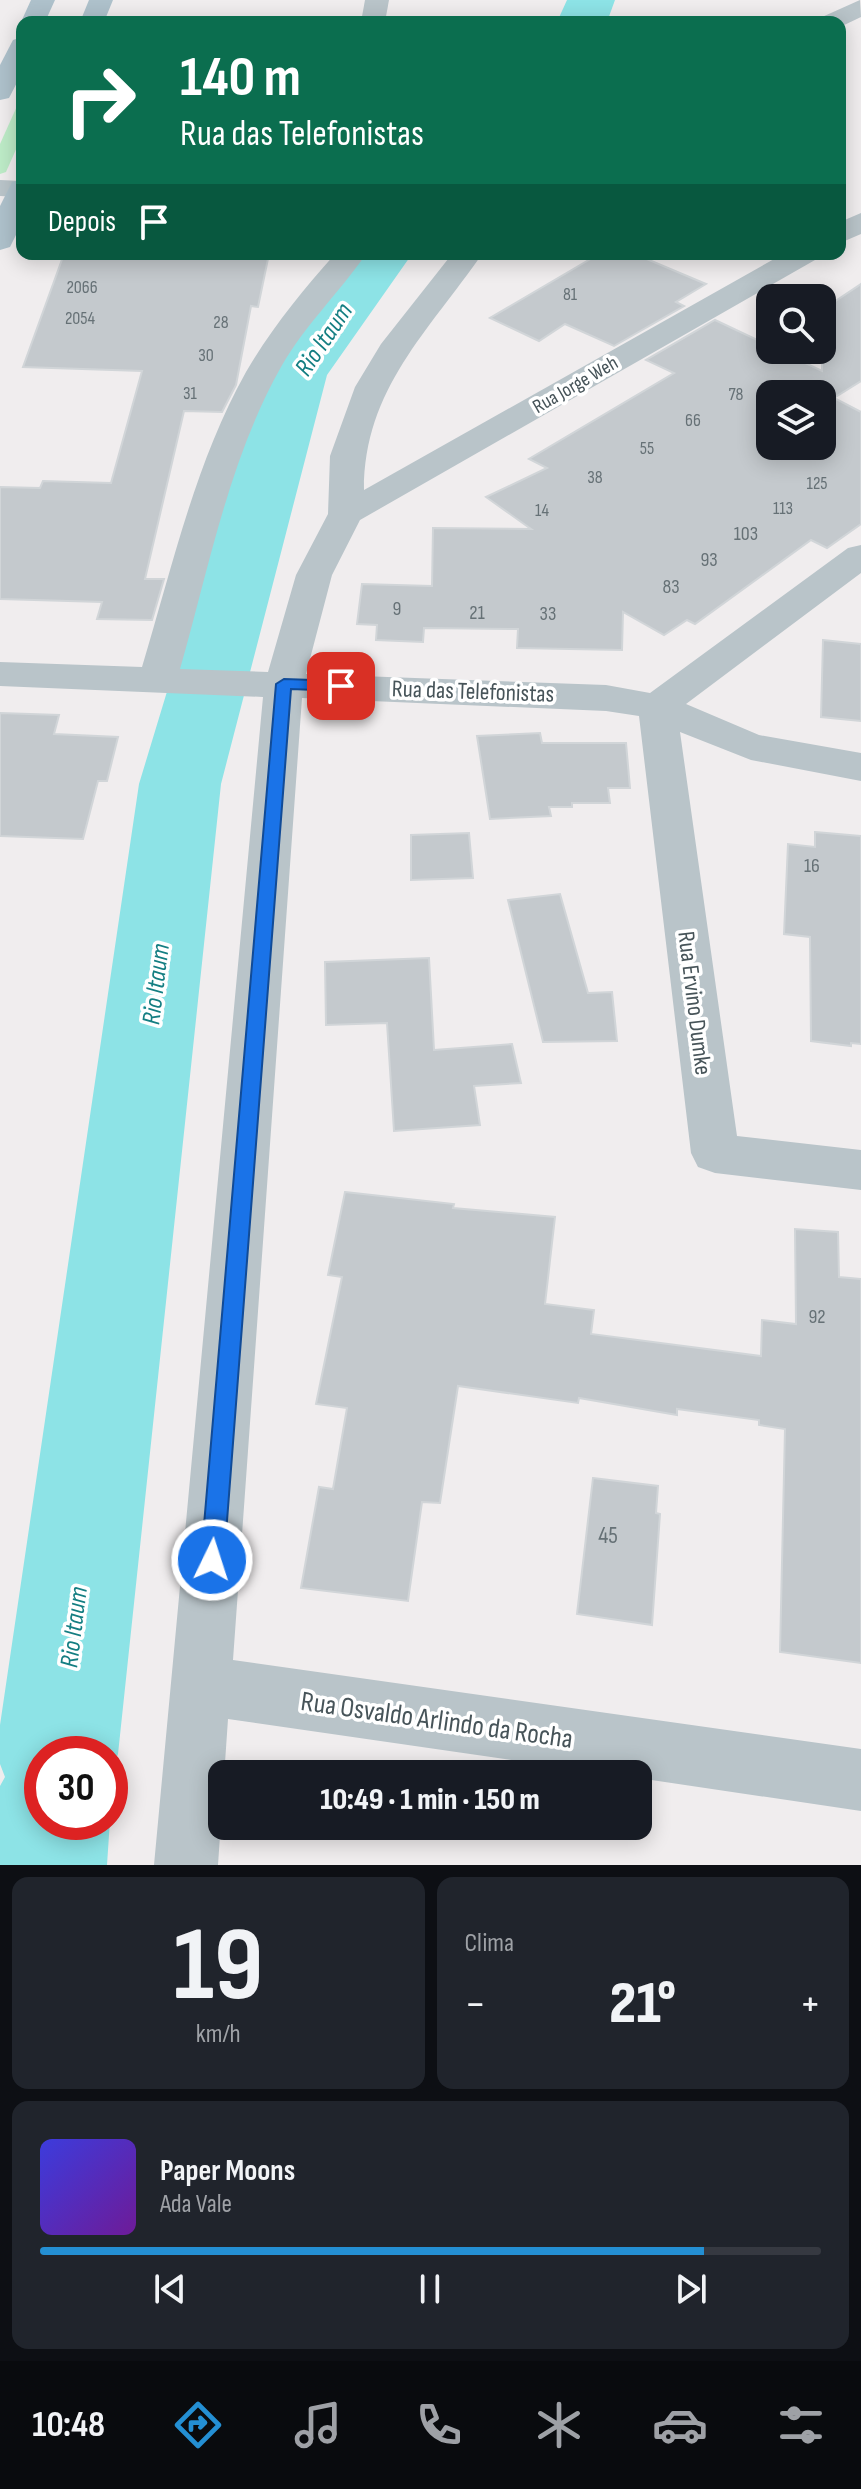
<!DOCTYPE html>
<html lang="pt">
<meta charset="utf-8">
<style>
:root{--surface:#171b24;--page:#20242c;--text:#f1f3f6;--muted:#9ea1a6;--line:#363941;--accent:#248fd3}
body{margin:0;font-family:"Sofia Sans Condensed",sans-serif;background:var(--page);color:var(--text);height:100vh;display:flex;flex-direction:column;font-size:30px;white-space:nowrap}
*{box-sizing:border-box;margin:0}
p{font-size:26px;color:var(--muted)}
.icon{flex:none;width:44px;height:44px;fill:none;stroke:currentColor;stroke-width:2;stroke-linecap:round;stroke-linejoin:round}
.map{position:relative;height:1865px;overflow:hidden}
.panel{display:flex;flex-direction:column;gap:12px;padding:12px;background:#0d0f14;flex:1}
.panel>*{flex:none}
.guide{position:absolute;left:16px;top:16px;width:830px;height:244px;border-radius:16px;box-shadow:0 4px 20px #0003;background:#0b6e4f;color:#fff;overflow:hidden}
.buttons{position:absolute;left:756px;top:284px;display:grid;gap:16px}
.buttons a{display:grid;place-items:center;width:80px;height:80px;border-radius:16px;background:var(--surface);box-shadow:0 4px 20px #0003;font-size:40px}
.speed{position:absolute;left:24px;top:1736px;display:flex;gap:16px;font-size:40px;font-weight:700;text-align:center}
.speed>*{display:grid;place-content:center;width:104px;height:104px;border-radius:50%;background:var(--surface);box-shadow:0 4px 20px #0003;line-height:1}
.speed .limit{border:12px solid #d22;background:#fff;color:#111}
.pin{position:absolute;display:grid;place-items:center;width:68px;height:68px;color:#fff;margin:-34px;border-radius:16px;box-shadow:0 4px 12px #0006}
.me{position:absolute;width:88px;margin:-44px;rotate:4deg;stroke-linejoin:round;filter:drop-shadow(0 0 6px #0008)}
.turn{display:flex;align-items:center;gap:28px;height:168px;padding:0 32px;font-size:36px}
.turn .icon{width:104px;height:104px;stroke-width:2.5}
.turn b{display:block;font-size:56px;line-height:68px}
.then{display:flex;align-items:center;height:76px;padding:0 32px;background:#0003;gap:16px;font-size:30px}
.big{font-size:60px;font-weight:800;line-height:1.1}
.panel .tile{flex:1;display:flex;flex-direction:column;justify-content:center;gap:12px;min-width:0;padding:0 28px;border-radius:16px;background:var(--page)}
.panel .dial{align-items:center;gap:0}
.dial b{font-size:104px;line-height:1}
.song{display:flex;align-items:center;gap:24px}
.cover{width:96px;height:96px;border-radius:12px;background:linear-gradient(135deg,hsl(240 70% 55%),hsl(280 70% 35%))}
.played{height:8px;border-radius:4px;background:linear-gradient(90deg,var(--accent) 85%,var(--line) 85%)}
.keys{display:flex;justify-content:space-around;direction:ltr}
.heat{display:flex;justify-content:space-between;align-items:center;font-size:44px;direction:ltr}
.panel .tiles{flex:1;display:grid;gap:12px;grid-template-columns:1fr 1fr}
.tile:last-child{grid-column:span 2}
.trip{position:absolute;left:208px;top:1760px;width:444px;height:80px;border-radius:16px;background:var(--surface);box-shadow:0 4px 20px #0003;font-weight:800;line-height:80px;text-align:center}
.menu{display:flex;height:128px;justify-content:space-around;align-items:center;background:#090b0e;color:var(--muted)}
.menu .icon{width:56px;height:56px}
.menu .selected{color:var(--accent)}
.menu b{font-size:36px;color:var(--text)}
.map>svg:first-child{display:block}
.green{fill:#bdebc7}
.lines{fill:none;stroke-linecap:round;stroke-linejoin:round}
.river{fill:#8de3e6;fill-rule:evenodd}
.building{fill:#c4c9cd;stroke:#d1d5d8;stroke-width:2;fill-rule:evenodd}
.minor{fill:#b9c4c9;fill-rule:evenodd}
.major{fill:#aec1cb;fill-rule:evenodd}
.route{fill:#1a73e8;stroke:#114b97;stroke-width:2}
.labels{text-anchor:middle;stroke-width:7;stroke-linejoin:round;paint-order:stroke}
.far-number-label{font-size:18px;fill:#667176}
.far-street-label{font-size:20px;fill:#475459;stroke:#fff}
.number-label{font-size:20px;fill:#667176}
.street-label{font-size:24px;fill:#475459;stroke:#fff}
.near-number-label{font-size:24px;fill:#667176}
.water-label{font-size:26px;font-style:italic;fill:#147e82;stroke:#fff}
.near-street-label{font-size:28px;fill:#475459;stroke:#fff}
</style>
<div class="map">
<svg width="861" height="1865" viewBox="0 0 861 1865">
<rect width="100%" height="100%" fill="#f0edee"/>
<!-- green -->
<polygon class="green" points="22,95 22,136 6,172 0,174 0,144"/>
<g class="lines">
<!-- river -->
<g class="river">
<polygon points="567,0 615,0 607,22 557,22"/>
<polygon points="352,254 412,254 327,375 221,784 118,1754 110,1774 110,1754 42,1754 42,1822 110,1820 107,1865 0,1865 0,1786 5,1777 0,1764 0,1725 139,784 263,375"/>
</g>
</g>
<!-- building -->
<g class="building">
<polygon points="64,254 269,254 258,307 251,306 236,385 222,412 184,411 145,579 164,579 152,620 97,619 102,602 0,599 0,487 40,488 43,481 111,483 142,371 23,367"/>
<polygon points="599,254 635,254 706,284 676,302 684,306 614,346 565,324 539,341 490,318"/>
<path d="M861,284V381L834,398L861,412V524L827,548L811,540L695,624L687,620L664,635L623,612L622,650L517,648L518,629L424,628L423,642L376,640L377,625L357,624L362,584L432,586L433,528L531,529L486,497L547,468L529,459L674,373L646,360L715,320L770,346V350H778L822,371V310ZM770,394H822V446H770Z"/>
<polygon points="823,640 861,644 861,721 821,717"/>
<polygon points="0,713 59,715 54,734 118,737 107,781 98,781 83,839 0,836"/>
<polygon points="540,733 542,743 626,743 630,788 608,788 610,803 572,803 572,807 549,807 551,816 490,819 477,736"/>
<polygon points="815,832 861,836 861,1044 851,1043 851,1046 811,1041 810,937 784,934 788,844 815,847"/>
<polygon points="469,833 473,878 411,880 411,835"/>
<polygon points="560,894 588,993 612,992 617,1041 543,1042 508,900"/>
<polygon points="429,958 434,1050 512,1044 521,1083 474,1086 480,1125 394,1131 387,1023 326,1025 325,962"/>
<polygon points="345,1192 454,1204 453,1208 555,1217 545,1304 594,1310 591,1334 761,1356 762,1320 796,1324 795,1229 838,1232 839,1277 861,1279 861,1663 780,1652 785,1429 759,1425 759,1420 677,1409 677,1415 579,1398 578,1403 458,1386 440,1503 422,1502 408,1601 301,1588 319,1487 333,1489 347,1408 316,1404 342,1277 328,1275"/>
<polygon points="593,1478 658,1486 656,1513 660,1514 652,1625 577,1614"/>
</g>
<g class="lines">
<!-- minor -->
<g class="minor">
<polygon points="365,0 389,0 385,22 361,22"/>
<polygon points="860,0 861,17 840,27 840,22 819,22 822,17"/>
<polygon points="0,180 22,181 22,197 0,196"/>
<polygon points="861,213 861,234 840,243 840,222"/>
<path d="M335,254H366C339,293 305,325 281,367C229,459 209,568 180,669L268,672L296,575L328,514L330,456L355,387L381,344L452,254H482C429,331 364,389 364,490L783,254H820L815,260L360,520L332,575L306,674L606,685L650,693L848,548L861,545V573L686,704L759,735L861,753V781L751,760L680,732L737,1136L861,1150V1190L715,1173L698,1167L691,1153L639,716L606,711L302,698L233,1660L861,1749V1811L638,1778V1774H608L228,1719L218,1865H154L263,697L0,686V662L142,667C172,568 195,463 246,372C271,329 302,291 335,254Z"/>
</g>
<!-- major -->
<g class="major">
<polygon points="31,0 55,0 45,22 21,22"/>
<polygon points="89,0 113,0 104,22 80,22"/>
<polygon points="22,37 22,73 9,98 0,100 0,65 13,40"/>
<polygon points="22,180 22,223 10,247 0,250 0,206 12,182"/>
</g>
</g>
<!-- route -->
<polygon class="route" points="284,679 341,681 349,686 341,691 291,689 224,1560 221,1568 212,1571 204,1568 201,1560 276,684"/>
<g class="labels">
<!-- far-number labels -->
<g class="far-number-label">
<text x="82" y="293">2066</text>
<text x="570" y="300">81</text>
<text x="80" y="324">2054</text>
<text x="221" y="328">28</text>
<text x="206" y="361">30</text>
<text x="190" y="399">31</text>
<text x="736" y="400">78</text>
<text x="693" y="426">66</text>
<text x="647" y="454">55</text>
<text x="595" y="483">38</text>
<text x="817" y="489">125</text>
<text x="783" y="514">113</text>
<text x="542" y="516">14</text>
</g>
<!-- far-street labels -->
<g class="far-street-label">
<text transform="translate(575 384) rotate(-30)" y="7">Rua Jorge Weh</text>
</g>
<!-- number labels -->
<g class="number-label">
<text x="746" y="540">103</text>
<text x="709" y="566">93</text>
<text x="671" y="593">83</text>
<text x="397" y="615">9</text>
<text x="477" y="619">21</text>
<text x="548" y="620">33</text>
<text x="812" y="872">16</text>
<text x="817" y="1323">92</text>
</g>
<!-- street labels -->
<g class="street-label">
<text transform="translate(473 691) rotate(2)" y="8">Rua das Telefonistas</text>
<text transform="translate(695 1003) rotate(83)" y="8">Rua Ervino Dumke</text>
</g>
<!-- near-number labels -->
<g class="near-number-label">
<text x="608" y="1543">45</text>
</g>
<!-- water labels -->
<g class="water-label">
<text transform="translate(323 339) rotate(-56)" y="9">Rio Itaum</text>
<text transform="translate(155 984) rotate(-83)" y="9">Rio Itaum</text>
<text transform="translate(73 1627) rotate(-83)" y="9">Rio Itaum</text>
</g>
<!-- near-street labels -->
<g class="near-street-label">
<text transform="translate(437 1719) rotate(8)" y="10">Rua Osvaldo Arlindo da Rocha</text>
</g>
</g>
</svg>
<div class="buttons">
<a><svg class="icon" aria-label="search" viewBox="0 0 24 24"><circle cx="10" cy="10" r="6"/><path d="M15 15l6 6"/></svg></a>
<a><svg class="icon" aria-label="layers" viewBox="0 0 24 24"><path d="M12 4l9 5-9 5-9-5zM3 14l9 5 9-5"/></svg></a>
</div>
<div class="speed"><div class="limit">30</div></div>
<div class="pin" style="left:341px;top:686px;background:#d93025"><svg class="icon" aria-label="arrive" viewBox="0 0 24 24"><path d="M6 21V4h12l-3 4 3 4H6"/></svg></div>
<svg class="me" style="left:212px;top:1560px" viewBox="-20 -20 40 40"><circle r="17" fill="#1a73e8" stroke="#fff" stroke-width="3"/><path d="M0-11L8 9 0 5-8 9z" fill="#fff"/></svg>
<div class="trip">10:49 · 1 min · 150 m</div>
<div class="guide">
<div class="turn"><svg class="icon" aria-label="right" viewBox="0 0 24 24"><path d="M7 20v-9h11M14 6l5 5-5 5"/></svg><div><b>140 m</b>Rua das Telefonistas</div></div>
<div class="then">Depois<svg class="icon" aria-label="arrive" viewBox="0 0 24 24"><path d="M6 21V4h12l-3 4 3 4H6"/></svg></div>
</div>
</div>
<section class="panel">
<div class="tiles">
<div class="tile dial"><b>19</b><p>km/h</p></div>
<div class="tile"><p>Clima</p>
<div class="heat"><a>−</a><b class="big">21°</b><a>+</a></div>
</div>
<div class="tile">
<div class="song"><i class="cover"></i><div><b>Paper Moons</b><p>Ada Vale</p></div></div>
<div class="played"></div>
<div class="keys"><svg class="icon" aria-label="previous" viewBox="0 0 24 24"><path d="M18 5L8 12l10 7zM5 5v14"/></svg><svg class="icon" aria-label="pause" viewBox="0 0 24 24"><path d="M8 5v14M16 5v14"/></svg><svg class="icon" aria-label="next" viewBox="0 0 24 24"><path d="M6 5l10 7-10 7zM19 5v14"/></svg></div>
</div>
</div>
</section>
<nav class="menu">
<b>10:48</b>
<svg class="icon selected" aria-label="directions" viewBox="0 0 24 24"><path d="M12 3l9 9-9 9-9-9zM9 14v-3h6M13 9l2 2-2 2"/></svg>
<svg class="icon" aria-label="music" viewBox="0 0 24 24"><path d="M9 18V5l10-2v13"/><circle cx="6" cy="18" r="3"/><circle cx="16" cy="16" r="3"/></svg>
<svg class="icon" aria-label="phone" viewBox="0 0 24 24"><path d="M5 4h4l2 5-3 2q2 4 5 5l2-3 5 2v4C11 20 4 13 5 4z"/></svg>
<svg class="icon" aria-label="climate" viewBox="0 0 24 24"><path d="M12 3v18M4 7l16 10M4 17L20 7"/></svg>
<svg class="icon" aria-label="car" viewBox="0 0 24 24"><path d="M5 17H2v-5l4-1 3-4h7l3 4 3 1v5h-3M9 17h6M6 11h13"/><circle cx="7" cy="17" r="2"/><circle cx="17" cy="17" r="2"/></svg>
<svg class="icon" aria-label="filters" viewBox="0 0 24 24"><path d="M4 7h16M4 17h16"/><circle cx="9" cy="7" r="2"/><circle cx="15" cy="17" r="2"/></svg>
</nav>
